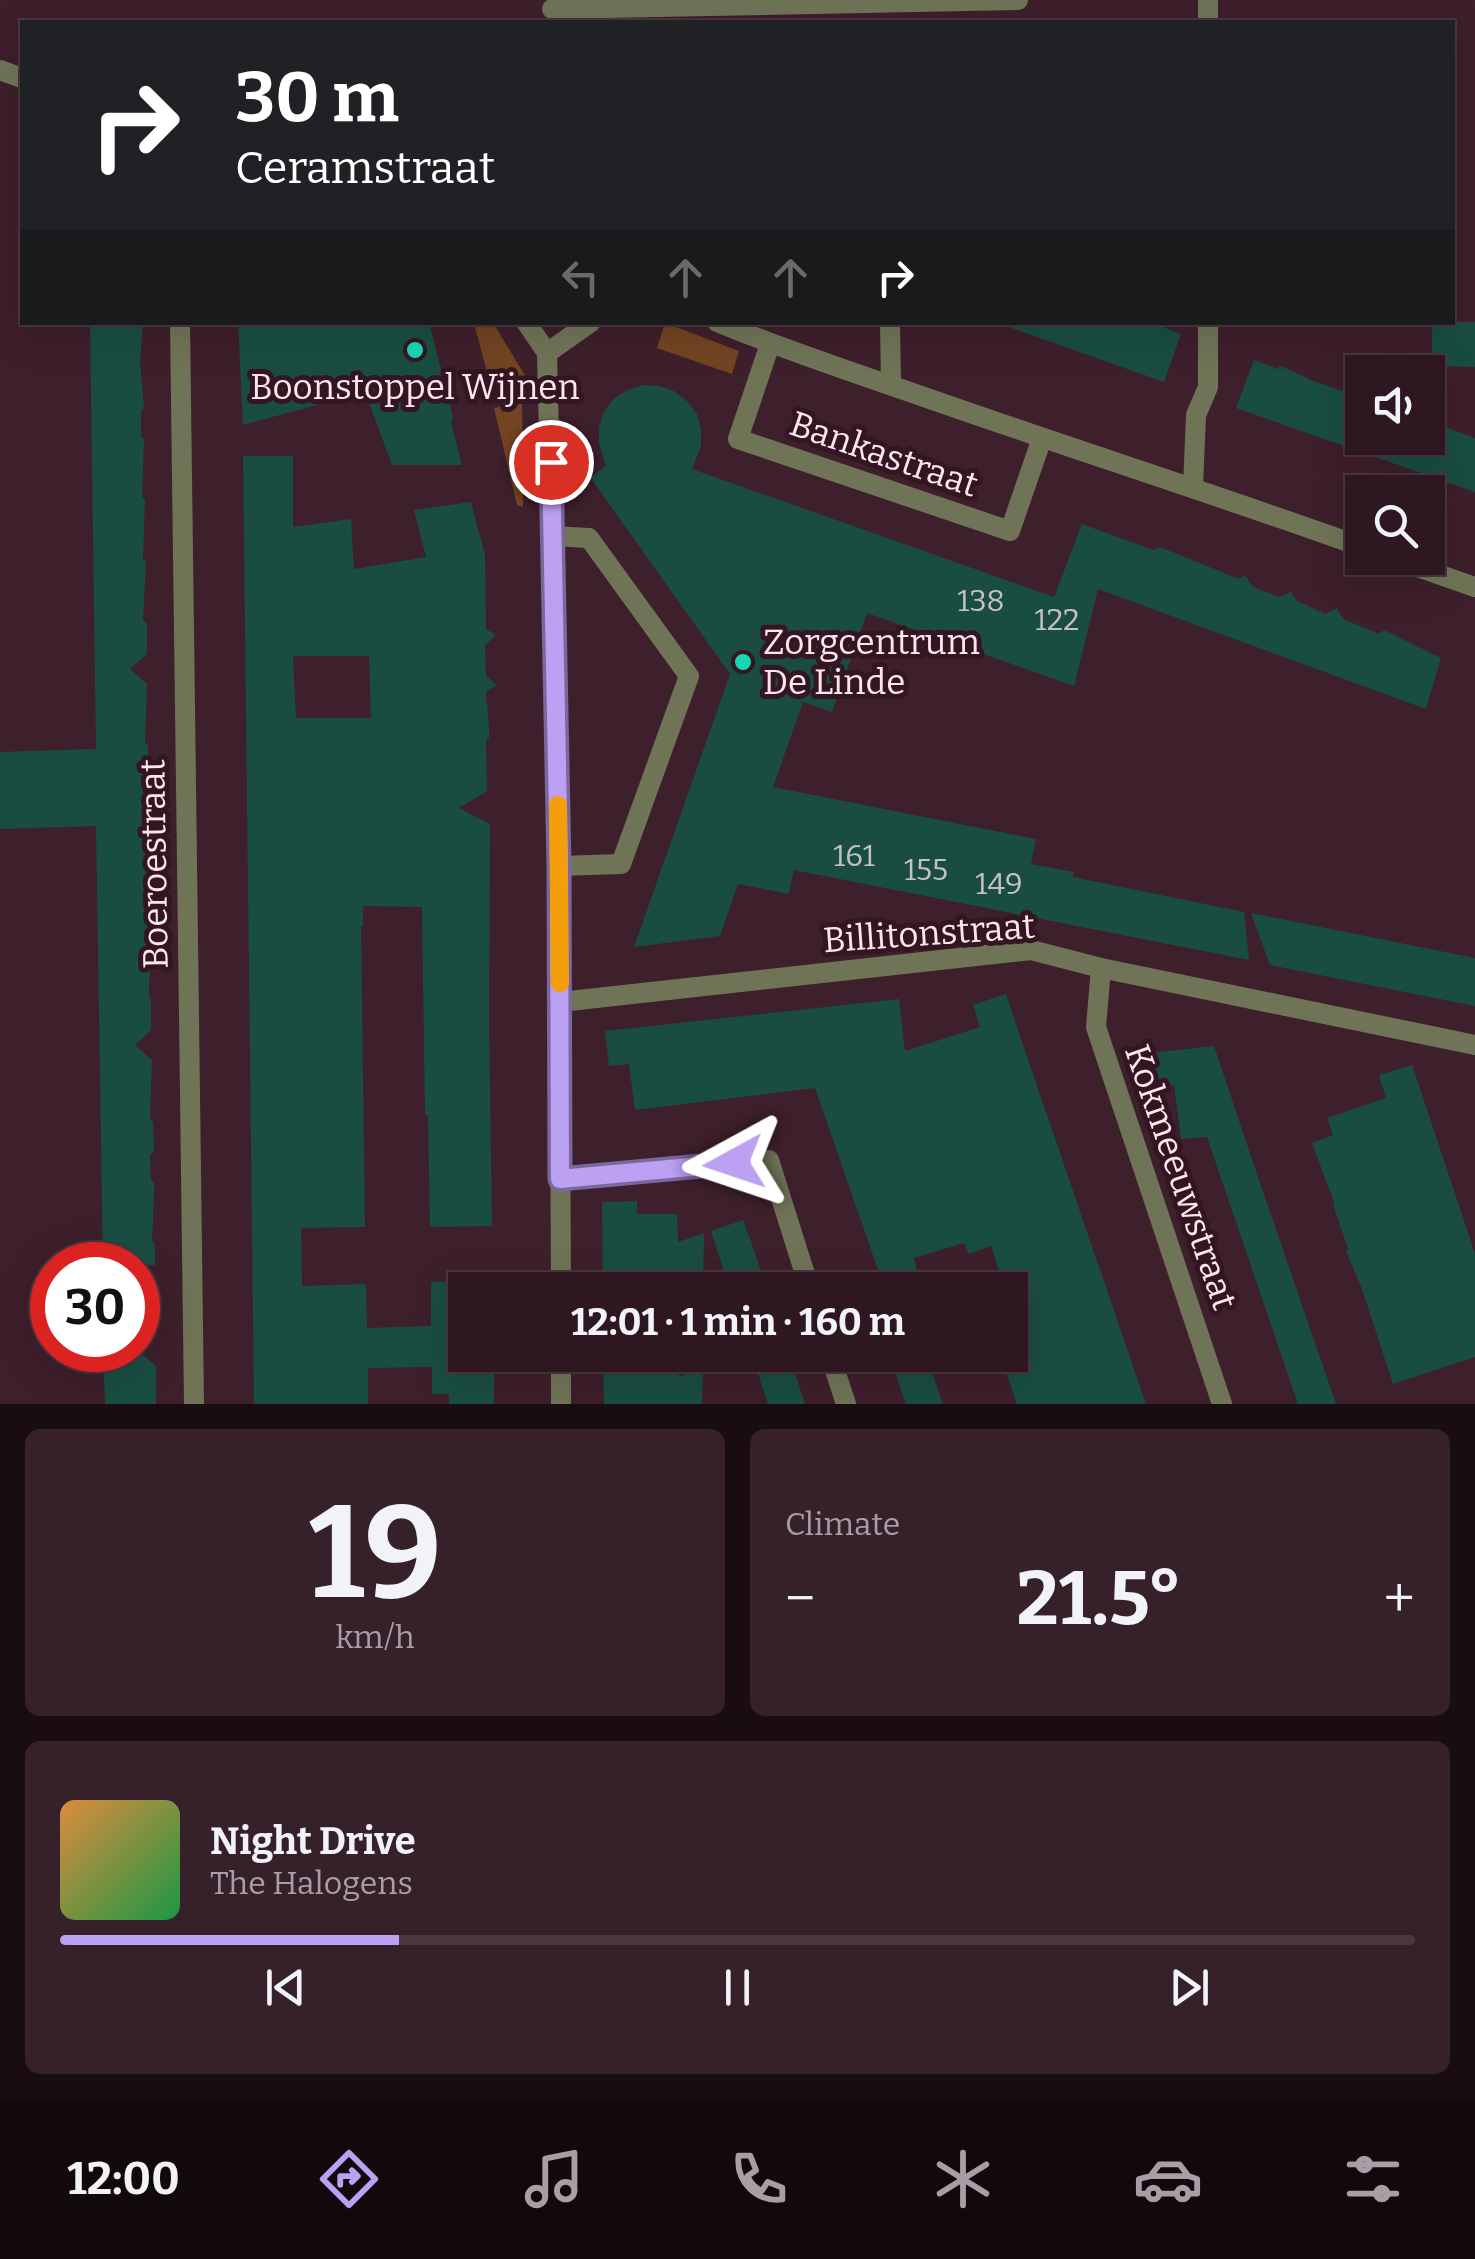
<!DOCTYPE html>
<meta charset="utf-8">
<style>
:root{--surface:#2e1721;--page:#36202a;--text:#f1f3f6;--muted:#a79fa5;--line:#49363f;--accent:#bca0f2}
body{margin:0;font-family:Bitter,serif;background:var(--page);color:var(--text);height:100vh;display:flex;flex-direction:column;font-size:38px;white-space:nowrap}
*{box-sizing:border-box;margin:0}
p{font-size:32px;color:var(--muted)}
.icon{flex:none;width:55px;height:55px;fill:none;stroke:currentColor;stroke-width:2;stroke-linecap:round;stroke-linejoin:round}
.map{position:relative;height:1404px;overflow:hidden}
.side{display:flex;flex-direction:column;gap:25px;padding:25px;background:#190d12;flex:1}
.side>*{flex:none}
.guide{position:absolute;left:20px;top:20px;width:1435px;height:305px;border-radius:0px;box-shadow:0 10px 40px #0002,0 0 0 2px var(--line);background:#202124;color:#fff;overflow:hidden}
.controls{position:absolute;left:1345px;top:355px;display:grid;gap:20px}
.controls a{display:grid;place-items:center;width:100px;height:100px;border-radius:0px;background:var(--surface);box-shadow:0 10px 40px #0002,0 0 0 2px var(--line);font-size:50px}
.speed{position:absolute;left:30px;top:1242px;display:flex;gap:20px;font-size:50px;font-weight:700;text-align:center}
.speed>*{display:grid;place-content:center;width:130px;height:130px;border-radius:50%;background:var(--surface);box-shadow:0 10px 40px #0002,0 0 0 2px var(--line);line-height:1}
.speed .limit{border:15px solid #d22;background:#fff;color:#111}
.pin{position:absolute;display:grid;place-items:center;width:85px;height:85px;color:#fff;margin:-42px;border:5px solid #fff;border-radius:50%;box-shadow:0 2px 10px #0007}
.me{position:absolute;width:110px;margin:-55px;rotate:265deg;stroke-linejoin:round;filter:drop-shadow(0 0 8px #0008)}
.turn{display:flex;align-items:center;gap:35px;height:210px;padding:0 50px;font-size:45px}
.turn .icon{width:130px;height:130px;stroke-width:2.5}
.turn b{display:block;font-size:70px;line-height:85px}
.lanes{display:flex;align-items:center;height:95px;padding:0 50px;background:#0003;justify-content:center;gap:50px;direction:ltr}
.lanes .off{opacity:.35}
.big{font-size:75px;font-weight:700;line-height:1.1}
.side .tile{flex:1;display:flex;flex-direction:column;justify-content:center;gap:15px;min-width:0;padding:0 35px;border-radius:15px;background:var(--page)}
.side .dial{align-items:center;gap:0}
.dial b{font-size:130px;line-height:1}
.song{display:flex;align-items:center;gap:30px}
.cover{width:120px;height:120px;border-radius:15px;background:linear-gradient(135deg,hsl(30 70% 55%),hsl(140 70% 35%))}
.played{height:10px;border-radius:5px;background:linear-gradient(90deg,var(--accent) 25%,var(--line) 25%)}
.keys{display:flex;justify-content:space-around;direction:ltr}
.heat{display:flex;justify-content:space-between;align-items:center;font-size:55px;direction:ltr}
.side .tiles{flex:1;display:grid;gap:25px;grid-template-columns:1fr 1fr}
.tile:last-child{grid-column:span 2}
.trip{position:absolute;left:448px;top:1272px;width:580px;height:100px;border-radius:0px;background:var(--surface);box-shadow:0 10px 40px #0002,0 0 0 2px var(--line);font-weight:700;line-height:100px;text-align:center}
.dock{display:flex;height:160px;justify-content:space-around;align-items:center;background:#12090d;color:var(--muted)}
.dock .icon{width:70px;height:70px}
.dock .active{color:var(--accent)}
.dock b{font-size:45px;color:var(--text)}
.map>svg:first-child{display:block}
.green{fill:#734422}
.building{fill:#1a4d41;fill-rule:evenodd}
.lines{fill:none;stroke-linecap:round;stroke-linejoin:round}
.lane{stroke:#707457;stroke-width:20}
.street{stroke:#707457;stroke-width:20}
.route-casing{stroke:#7a689d;stroke-width:25}
.route{stroke:#bca0f2;stroke-width:18}
.slow{stroke:#f59e0b;stroke-width:18}
.poi-dot{fill:#1ad5b2;stroke:#341522;stroke-width:4}
.labels{text-anchor:middle;stroke-width:10;stroke-linejoin:round;paint-order:stroke}
.number-label{font-size:30px;fill:#c4c0c3}
.poi-label{font-size:35px;fill:#fce6ee;stroke:#341522}
.street-label{font-size:35px;fill:#fce6ee;stroke:#341522}
</style>
<div class="map">
<svg width="1475" height="1404" viewBox="0 0 1475 1404">
<rect width="100%" height="100%" fill="#3e1f2c"/>
<!-- green -->
<g class="green">
<polygon points="474,323 493,323 531,385 493,395"/>
<polygon points="665,323 739,351 732,374 657,348"/>
<polygon points="522,401 523,475 527,476 530,489 523,495 523,507 517,505 494,408"/>
</g>
<!-- building -->
<g class="building">
<polygon points="90,322 143,322 140,362 144,408 141,411 141,436 144,439 142,498 145,500 143,559 146,562 143,620 147,623 147,654 130,669 147,684 145,743 148,746 148,777 145,780 146,804 155,814 148,820 149,846 146,849 150,908 147,910 151,948 149,984 149,997 151,1000 151,1030 135,1045 152,1060 150,1119 153,1122 154,1152 150,1155 151,1180 154,1183 154,1192 152,1241 155,1244 155,1265 103,1265 96,826 0,829 0,752 96,749"/>
<polygon points="238,322 429,322 453,418 451,422 462,465 392,465 365,392 243,425"/>
<polygon points="1009,322 1150,322 1181,334 1164,382 1009,327"/>
<polygon points="1432,322 1475,322 1475,367 1432,366"/>
<polygon points="1254,360 1279,369 1279,365 1311,380 1362,398 1362,438 1428,438 1428,421 1475,438 1475,492 1236,408"/>
<polygon points="643,385 659,386 674,391 687,401 697,414 701,429 701,446 692,469 1054,597 1082,524 1153,550 1160,547 1239,579 1245,575 1253,587 1280,597 1291,592 1296,600 1325,614 1337,608 1343,619 1379,634 1384,630 1441,658 1426,709 1098,589 1074,686 867,613 832,712 803,702 773,787 1036,839 1031,864 1074,872 1073,877 1244,912 1249,960 794,870 789,894 738,884 720,936 634,947 730,674 590,477 606,466 599,443 599,427 604,412 614,398 628,390"/>
<path d="M243,456H293V527L351,519L354,569L426,557L414,510L471,502L485,555L486,629L496,635L485,645L486,676L497,685L486,692L489,727V738L486,740L487,791L459,808L490,824L489,1021L492,1226L430,1227L428,1115H425L422,907L363,906V926H361L365,1227L301,1228L302,1286L366,1284L367,1328L431,1326V1282L465,1281V1355H494V1404H449V1394H432V1367L368,1368V1404H254ZM293,656H369L371,718H296Z"/>
<polygon points="1251,913 1475,958 1475,1006 1270,965"/>
<polygon points="1006,994 1022,1042 1146,1404 1017,1404 1000,1355 1010,1355 1010,1290 1005,1290 991,1246 969,1254 964,1243 914,1258 922,1290 885,1290 815,1088 635,1110 629,1064 609,1066 605,1031 899,999 905,1051 980,1027 973,1005"/>
<polygon points="1214,1046 1257,1174 1336,1404 1298,1404 1207,1137 1181,1139 1174,1085 1154,1087 1150,1053"/>
<polygon points="1412,1065 1475,1254 1475,1357 1393,1384 1362,1289 1346,1251 1348,1249 1333,1205 1335,1205 1312,1143 1333,1135 1327,1118 1386,1098 1379,1075"/>
<polygon points="637,1201 637,1214 677,1214 678,1242 704,1233 703,1290 603,1290 602,1202"/>
<polygon points="743,1220 755,1253 767,1290 730,1290 711,1231"/>
<polygon points="103,1350 137,1350 156,1366 156,1404 105,1404"/>
<polygon points="603,1355 679,1357 679,1376 703,1371 702,1404 604,1404"/>
<polygon points="752,1355 789,1355 805,1404 768,1404"/>
<polygon points="889,1355 926,1355 943,1404 906,1404"/>
</g>
<g class="lines">
<!-- lane -->
<g class="lane">
<polyline points="770,344 738,439 1010,531 1042,438"/>
<polyline points="552,536 589,538 689,676 621,864 559,866"/>
</g>
<!-- street -->
<g class="street">
<polyline points="1208,0 1208,22"/>
<polyline points="552,9 1018,0"/>
<polyline points="0,70 22,78"/>
<polyline points="180,322 194,1404"/>
<polyline points="526,322 547,353"/>
<path d="M717,322C785,350 855,373 924,397C1070,448 1217,495 1362,547"/>
<polyline points="890,322 891,385"/>
<polyline points="547,353 559,866 561,1290"/>
<polyline points="547,353 591,322"/>
<polyline points="1193,487 1196,415 1208,387 1208,322"/>
<polyline points="1392,558 1475,587"/>
<polyline points="1101,968 1096,1027 1222,1404"/>
<polyline points="560,1002 1031,950 1101,968 1475,1045"/>
<polyline points="560,1179 769,1160 810,1290"/>
<polyline points="561,1355 561,1404"/>
<polyline points="830,1355 846,1404"/>
</g>
</g>
<g class="lines">
<defs>
<polyline id="route" points="551,462 559,866 560,1179 734,1163"/>
</defs>
<!-- route casing -->
<use href="#route" class="route-casing"/>
<!-- route -->
<use href="#route" class="route"/>
<!-- slow -->
<polyline class="slow" points="558,805 560,983"/>
</g>
<!-- markers -->
<g class="poi-dot">
<circle cx="415" cy="350" r="10"/>
<circle cx="743" cy="662" r="10"/>
</g>
<g class="labels">
<!-- number labels -->
<g class="number-label">
<text x="981" y="611">138</text>
<text x="1057" y="630">122</text>
<text x="854" y="866">161</text>
<text x="926" y="880">155</text>
<text x="999" y="894">149</text>
</g>
<!-- poi labels -->
<g class="poi-label">
<text x="415" y="399">Boonstoppel Wijnen</text>
<text x="763" y="654" text-anchor="start">Zorgcentrum<tspan x="763" dy="40">De Linde</tspan></text>
</g>
<!-- street labels -->
<g class="street-label">
<text transform="translate(884 454) rotate(19)" y="12">Bankastraat</text>
<text transform="translate(154 864) rotate(-91)" y="12">Boeroestraat</text>
<text transform="translate(929 933) rotate(-4)" y="12">Billitonstraat</text>
<text transform="translate(1181 1177) rotate(71)" y="12">Kokmeeuwstraat</text>
</g>
</g>
</svg>
<div class="controls">
<a><svg class="icon" aria-label="sound" viewBox="0 0 24 24"><path d="M4 9h4l5-4v14l-5-4H4zM17 9q2 3 0 6"/></svg></a>
<a><svg class="icon" aria-label="search" viewBox="0 0 24 24"><circle cx="10" cy="10" r="6"/><path d="M15 15l6 6"/></svg></a>
</div>
<div class="speed"><div class="limit">30</div></div>
<div class="pin" style="left:551px;top:462px;background:#d93025"><svg class="icon" aria-label="arrive" viewBox="0 0 24 24"><path d="M6 21V4h12l-3 4 3 4H6"/></svg></div>
<svg class="me" style="left:734px;top:1163px" viewBox="-20 -20 40 40"><path d="M0-17L14 15 0 8-14 15z" fill="#bca0f2" stroke="#fff" stroke-width="4"/></svg>
<div class="trip">12:01 · 1 min · 160 m</div>
<div class="guide">
<div class="turn"><svg class="icon" aria-label="right" viewBox="0 0 24 24"><path d="M7 20v-9h11M14 6l5 5-5 5"/></svg><div><b>30 m</b>Ceramstraat</div></div>
<div class="lanes"><svg class="icon off" aria-label="left" viewBox="0 0 24 24"><path d="M17 20v-9H6M10 6l-5 5 5 5"/></svg><svg class="icon off" aria-label="ahead" viewBox="0 0 24 24"><path d="M12 20V5M6 11l6-6 6 6"/></svg><svg class="icon off" aria-label="ahead" viewBox="0 0 24 24"><path d="M12 20V5M6 11l6-6 6 6"/></svg><svg class="icon" aria-label="right" viewBox="0 0 24 24"><path d="M7 20v-9h11M14 6l5 5-5 5"/></svg></div>
</div>
</div>
<section class="side">
<div class="tiles">
<div class="tile dial"><b>19</b><p>km/h</p></div>
<div class="tile"><p>Climate</p>
<div class="heat"><a>−</a><b class="big">21.5°</b><a>+</a></div>
</div>
<div class="tile">
<div class="song"><i class="cover"></i><div><b>Night Drive</b><p>The Halogens</p></div></div>
<div class="played"></div>
<div class="keys"><svg class="icon" aria-label="previous" viewBox="0 0 24 24"><path d="M18 5L8 12l10 7zM5 5v14"/></svg><svg class="icon" aria-label="pause" viewBox="0 0 24 24"><path d="M8 5v14M16 5v14"/></svg><svg class="icon" aria-label="next" viewBox="0 0 24 24"><path d="M6 5l10 7-10 7zM19 5v14"/></svg></div>
</div>
</div>
</section>
<nav class="dock">
<b>12:00</b>
<svg class="icon active" aria-label="directions" viewBox="0 0 24 24"><path d="M12 3l9 9-9 9-9-9zM9 14v-3h6M13 9l2 2-2 2"/></svg>
<svg class="icon" aria-label="music" viewBox="0 0 24 24"><path d="M9 18V5l10-2v13"/><circle cx="6" cy="18" r="3"/><circle cx="16" cy="16" r="3"/></svg>
<svg class="icon" aria-label="phone" viewBox="0 0 24 24"><path d="M5 4h4l2 5-3 2q2 4 5 5l2-3 5 2v4C11 20 4 13 5 4z"/></svg>
<svg class="icon" aria-label="climate" viewBox="0 0 24 24"><path d="M12 3v18M4 7l16 10M4 17L20 7"/></svg>
<svg class="icon" aria-label="car" viewBox="0 0 24 24"><path d="M5 17H2v-5l4-1 3-4h7l3 4 3 1v5h-3M9 17h6M6 11h13"/><circle cx="7" cy="17" r="2"/><circle cx="17" cy="17" r="2"/></svg>
<svg class="icon" aria-label="filters" viewBox="0 0 24 24"><path d="M4 7h16M4 17h16"/><circle cx="9" cy="7" r="2"/><circle cx="15" cy="17" r="2"/></svg>
</nav>
